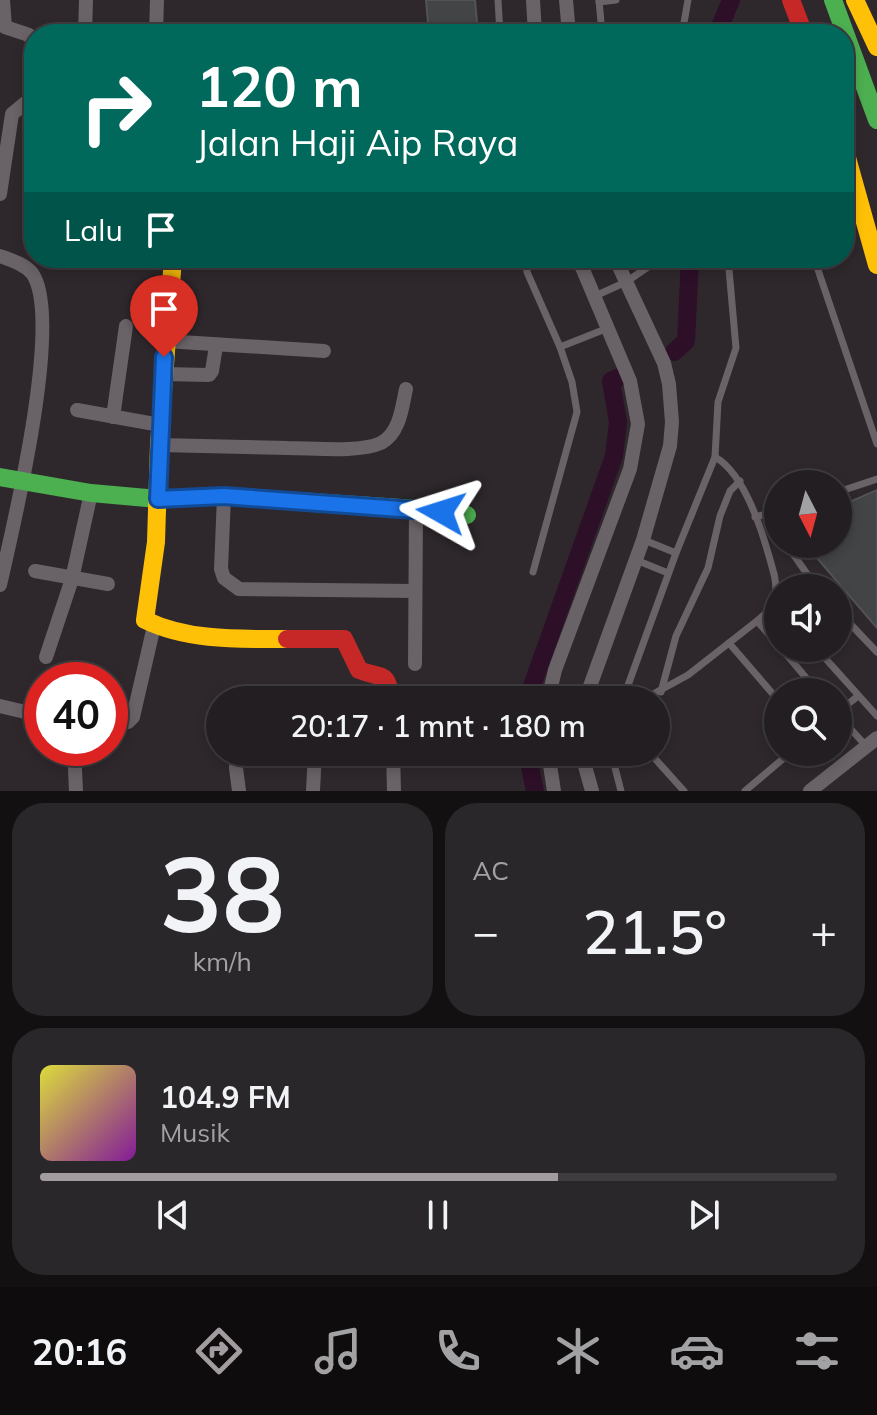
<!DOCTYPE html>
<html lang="id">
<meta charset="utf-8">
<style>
:root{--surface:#221e21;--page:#2a272a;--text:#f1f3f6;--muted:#a2a2a5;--line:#3f3c3f;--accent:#a29ca0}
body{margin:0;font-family:Mulish,sans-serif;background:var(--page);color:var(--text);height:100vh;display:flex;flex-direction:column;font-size:30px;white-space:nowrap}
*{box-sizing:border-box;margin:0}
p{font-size:26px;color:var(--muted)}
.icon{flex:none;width:44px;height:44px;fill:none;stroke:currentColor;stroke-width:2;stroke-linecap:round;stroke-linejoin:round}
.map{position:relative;height:791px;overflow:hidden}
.side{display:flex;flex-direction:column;gap:12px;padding:12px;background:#131012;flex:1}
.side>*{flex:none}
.hud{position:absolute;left:24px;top:24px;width:830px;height:244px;border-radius:32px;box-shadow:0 4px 12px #0003,0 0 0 2px var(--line);background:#00695c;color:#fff;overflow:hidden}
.needle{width:52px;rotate:174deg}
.controls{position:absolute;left:764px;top:470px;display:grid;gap:16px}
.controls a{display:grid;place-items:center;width:88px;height:88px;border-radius:50%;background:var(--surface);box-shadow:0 4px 12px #0003,0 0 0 2px var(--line);font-size:40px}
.speed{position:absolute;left:24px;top:662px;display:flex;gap:16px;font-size:40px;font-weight:700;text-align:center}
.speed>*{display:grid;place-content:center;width:104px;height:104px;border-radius:50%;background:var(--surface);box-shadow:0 4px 12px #0003,0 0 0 2px var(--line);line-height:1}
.speed .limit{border:12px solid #d22;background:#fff;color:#111}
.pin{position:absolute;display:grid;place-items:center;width:68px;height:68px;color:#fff;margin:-82px -34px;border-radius:50% 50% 50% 0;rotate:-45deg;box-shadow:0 0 8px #0007}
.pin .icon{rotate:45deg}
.me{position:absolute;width:88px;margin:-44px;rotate:276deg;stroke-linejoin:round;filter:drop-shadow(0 0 6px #0008)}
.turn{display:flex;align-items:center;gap:28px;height:168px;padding:0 40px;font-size:36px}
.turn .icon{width:104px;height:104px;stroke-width:2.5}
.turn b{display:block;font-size:56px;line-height:68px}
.then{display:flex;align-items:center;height:76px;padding:0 40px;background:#0003;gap:16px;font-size:30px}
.big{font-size:60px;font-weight:600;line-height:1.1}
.side .widget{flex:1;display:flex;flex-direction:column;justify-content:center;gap:12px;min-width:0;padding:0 28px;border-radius:32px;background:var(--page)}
.side .dial{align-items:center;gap:0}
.dial b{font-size:104px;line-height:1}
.song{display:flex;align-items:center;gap:24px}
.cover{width:96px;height:96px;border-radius:12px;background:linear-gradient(135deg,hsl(60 70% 55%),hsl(290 70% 35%))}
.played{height:8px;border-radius:4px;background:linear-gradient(90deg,var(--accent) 65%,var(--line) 65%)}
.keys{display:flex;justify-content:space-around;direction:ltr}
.heat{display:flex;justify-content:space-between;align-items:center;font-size:44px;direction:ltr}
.side .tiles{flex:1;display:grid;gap:12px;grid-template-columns:1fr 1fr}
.widget:last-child{grid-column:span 2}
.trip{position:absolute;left:206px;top:686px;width:464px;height:80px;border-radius:40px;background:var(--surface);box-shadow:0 4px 12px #0003,0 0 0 2px var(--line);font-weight:600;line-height:80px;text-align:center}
.menu{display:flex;height:128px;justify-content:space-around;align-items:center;background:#0e0c0d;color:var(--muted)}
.menu .icon{width:56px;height:56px}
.menu .current{color:var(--accent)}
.menu b{font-size:36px;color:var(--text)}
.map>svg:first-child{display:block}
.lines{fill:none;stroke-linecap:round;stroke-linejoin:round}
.canal{stroke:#2d0f27;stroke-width:18}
.building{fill:#434446;stroke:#535356;stroke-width:2}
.lane{stroke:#696267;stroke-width:7}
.street{stroke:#696267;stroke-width:14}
.fast{stroke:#4caf50;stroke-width:18}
.slow{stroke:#ffc107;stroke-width:18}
.jam{stroke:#c62828;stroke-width:18}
.route-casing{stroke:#114b97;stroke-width:20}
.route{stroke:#1a73e8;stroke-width:14}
</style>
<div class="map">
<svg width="877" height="791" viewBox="0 0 877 791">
<rect width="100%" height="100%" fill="#2e282c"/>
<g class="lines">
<!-- canal -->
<g class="canal">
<polyline points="717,34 731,0"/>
<polyline points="674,352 686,341 690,258"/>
<polyline points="527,700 614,456 618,422 611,381 620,377"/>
<polyline points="527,752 535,791"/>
</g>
</g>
<!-- building -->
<g class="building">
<polygon points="426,0 475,0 478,34 429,34"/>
<polygon points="877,490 877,628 805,544 838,544 838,507"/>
</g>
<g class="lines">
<!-- lane -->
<g class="lane">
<polyline points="498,0 500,34"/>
<polyline points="599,0 602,34"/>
<polyline points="599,2 616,0"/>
<polyline points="682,34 688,0"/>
<polyline points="525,258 527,272 560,347 572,382 577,412 533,572"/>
<polyline points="814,258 877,444"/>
<polyline points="595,296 626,282 661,258"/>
<polyline points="560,347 608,328"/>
<path d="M715,457C747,475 765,540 774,574C777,585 775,596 778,606"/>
<polyline points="838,492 877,479"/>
<polyline points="755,517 778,511"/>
<polyline points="644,540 676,553"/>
<polyline points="786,544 817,588"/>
<polyline points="636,560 668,573"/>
<polyline points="838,611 877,652"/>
<polyline points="757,621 776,604"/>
<polyline points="729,643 778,700"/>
<polyline points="781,648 818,692"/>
<polyline points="816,648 877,716"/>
<polyline points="627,688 676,553 715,457 718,402 736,348 728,258"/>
<polyline points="661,692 676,636 708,568 720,516 730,491 740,481"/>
<polyline points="644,699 688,675 757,621 778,645"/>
<path d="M611,700C621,685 634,685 644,700"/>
<polyline points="838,712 858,696"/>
<polyline points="838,715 867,747"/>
<polyline points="611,752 621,791"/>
<polyline points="649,752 684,791"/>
<polyline points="745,791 791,752"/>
</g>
<!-- street -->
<g class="street">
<polyline points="3,0 5,27 29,35 34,43"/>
<polyline points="533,0 535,34"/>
<polyline points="566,0 569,34"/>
<polyline points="85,34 86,0"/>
<polyline points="156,34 157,0"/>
<polyline points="0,194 12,114 34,96"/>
<path d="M0,256C11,260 24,264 32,273C64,318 13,527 0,585"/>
<polyline points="165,341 324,351"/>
<polyline points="163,374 209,375 212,371 216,346"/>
<polyline points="77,410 160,425"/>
<polyline points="113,417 126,326"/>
<path d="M159,445C202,446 245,447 288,448C313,448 359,453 381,443C400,433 402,407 406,389"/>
<polyline points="224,496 221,569 224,578 239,589 415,591"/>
<polyline points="35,571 108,584"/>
<polyline points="46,657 72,579 91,493"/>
<polyline points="415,664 416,509"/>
<polyline points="548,700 555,670 630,469 638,424 630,381 578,258"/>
<polyline points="585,700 643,540 670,446 672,422 669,384 664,363 615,258"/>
<polyline points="0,706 42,716"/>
<polyline points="110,720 128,722 133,717 154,626"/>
<polyline points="74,748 76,791"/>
<polyline points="237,752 236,768 239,791"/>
<polyline points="393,752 394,791"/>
<polyline points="548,752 554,791"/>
<polyline points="581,752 592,791"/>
<polyline points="313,791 315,752"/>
<polyline points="810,791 877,738"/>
</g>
<!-- fast -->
<g class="fast">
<polyline points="833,0 877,120"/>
<polyline points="0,477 91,493 158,499 224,496 416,509 467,515"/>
</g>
<!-- slow -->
<g class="slow">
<polyline points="855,0 877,47"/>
<polyline points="844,147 877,265"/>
<path d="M173,258L159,445L156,542L145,620C188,641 240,639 287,639"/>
</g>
<!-- jam -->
<g class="jam">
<polyline points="791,0 804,34"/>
<path d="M287,639H344L359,670C381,679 388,670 391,700"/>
</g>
</g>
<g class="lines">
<defs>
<polyline id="route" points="164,357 158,499 224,496 441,512"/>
</defs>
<!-- route casing -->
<use href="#route" class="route-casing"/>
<!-- route -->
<use href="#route" class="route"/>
</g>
</svg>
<div class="controls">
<a><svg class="needle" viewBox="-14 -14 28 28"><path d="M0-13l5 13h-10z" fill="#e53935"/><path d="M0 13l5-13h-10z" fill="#a2a2a5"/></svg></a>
<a><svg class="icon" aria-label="sound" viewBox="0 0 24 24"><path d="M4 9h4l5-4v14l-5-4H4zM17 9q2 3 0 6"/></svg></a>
<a><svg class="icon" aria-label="search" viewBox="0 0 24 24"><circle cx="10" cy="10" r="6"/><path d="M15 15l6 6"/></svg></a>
</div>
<div class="speed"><div class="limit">40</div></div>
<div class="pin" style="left:164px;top:357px;background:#d93025"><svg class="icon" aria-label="arrive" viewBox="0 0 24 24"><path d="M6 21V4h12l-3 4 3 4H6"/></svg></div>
<svg class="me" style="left:441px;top:512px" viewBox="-20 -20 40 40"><path d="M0-17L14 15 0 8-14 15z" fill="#1a73e8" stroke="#fff" stroke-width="4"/></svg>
<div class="trip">20:17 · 1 mnt · 180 m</div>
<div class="hud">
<div class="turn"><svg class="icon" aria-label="right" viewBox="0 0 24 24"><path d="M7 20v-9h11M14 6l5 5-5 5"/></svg><div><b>120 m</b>Jalan Haji Aip Raya</div></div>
<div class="then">Lalu<svg class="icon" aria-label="arrive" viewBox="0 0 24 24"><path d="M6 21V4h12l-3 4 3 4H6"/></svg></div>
</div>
</div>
<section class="side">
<div class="tiles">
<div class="widget dial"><b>38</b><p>km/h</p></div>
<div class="widget"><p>AC</p>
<div class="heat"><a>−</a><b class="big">21.5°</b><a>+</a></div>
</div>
<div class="widget">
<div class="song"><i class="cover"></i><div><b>104.9 FM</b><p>Musik</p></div></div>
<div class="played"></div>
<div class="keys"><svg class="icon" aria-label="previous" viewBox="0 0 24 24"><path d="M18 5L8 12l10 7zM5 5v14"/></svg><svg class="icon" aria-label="pause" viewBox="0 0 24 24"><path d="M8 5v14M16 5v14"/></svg><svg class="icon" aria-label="next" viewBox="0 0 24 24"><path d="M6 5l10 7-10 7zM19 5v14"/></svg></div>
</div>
</div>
</section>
<nav class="menu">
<b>20:16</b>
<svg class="icon current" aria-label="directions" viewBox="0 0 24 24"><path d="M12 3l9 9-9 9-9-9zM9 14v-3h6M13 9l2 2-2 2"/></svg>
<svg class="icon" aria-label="music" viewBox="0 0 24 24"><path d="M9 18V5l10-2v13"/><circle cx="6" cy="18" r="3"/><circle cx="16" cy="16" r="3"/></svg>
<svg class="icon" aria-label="phone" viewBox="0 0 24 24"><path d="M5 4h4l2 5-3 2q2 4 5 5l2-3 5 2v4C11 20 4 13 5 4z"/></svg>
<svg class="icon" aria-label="climate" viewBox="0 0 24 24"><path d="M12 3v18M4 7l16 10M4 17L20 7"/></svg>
<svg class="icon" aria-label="car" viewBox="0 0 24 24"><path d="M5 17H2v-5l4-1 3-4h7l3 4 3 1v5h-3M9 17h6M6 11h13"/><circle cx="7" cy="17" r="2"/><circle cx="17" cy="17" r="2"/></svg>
<svg class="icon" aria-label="filters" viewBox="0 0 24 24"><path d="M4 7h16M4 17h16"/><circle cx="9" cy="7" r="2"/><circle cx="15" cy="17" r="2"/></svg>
</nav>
